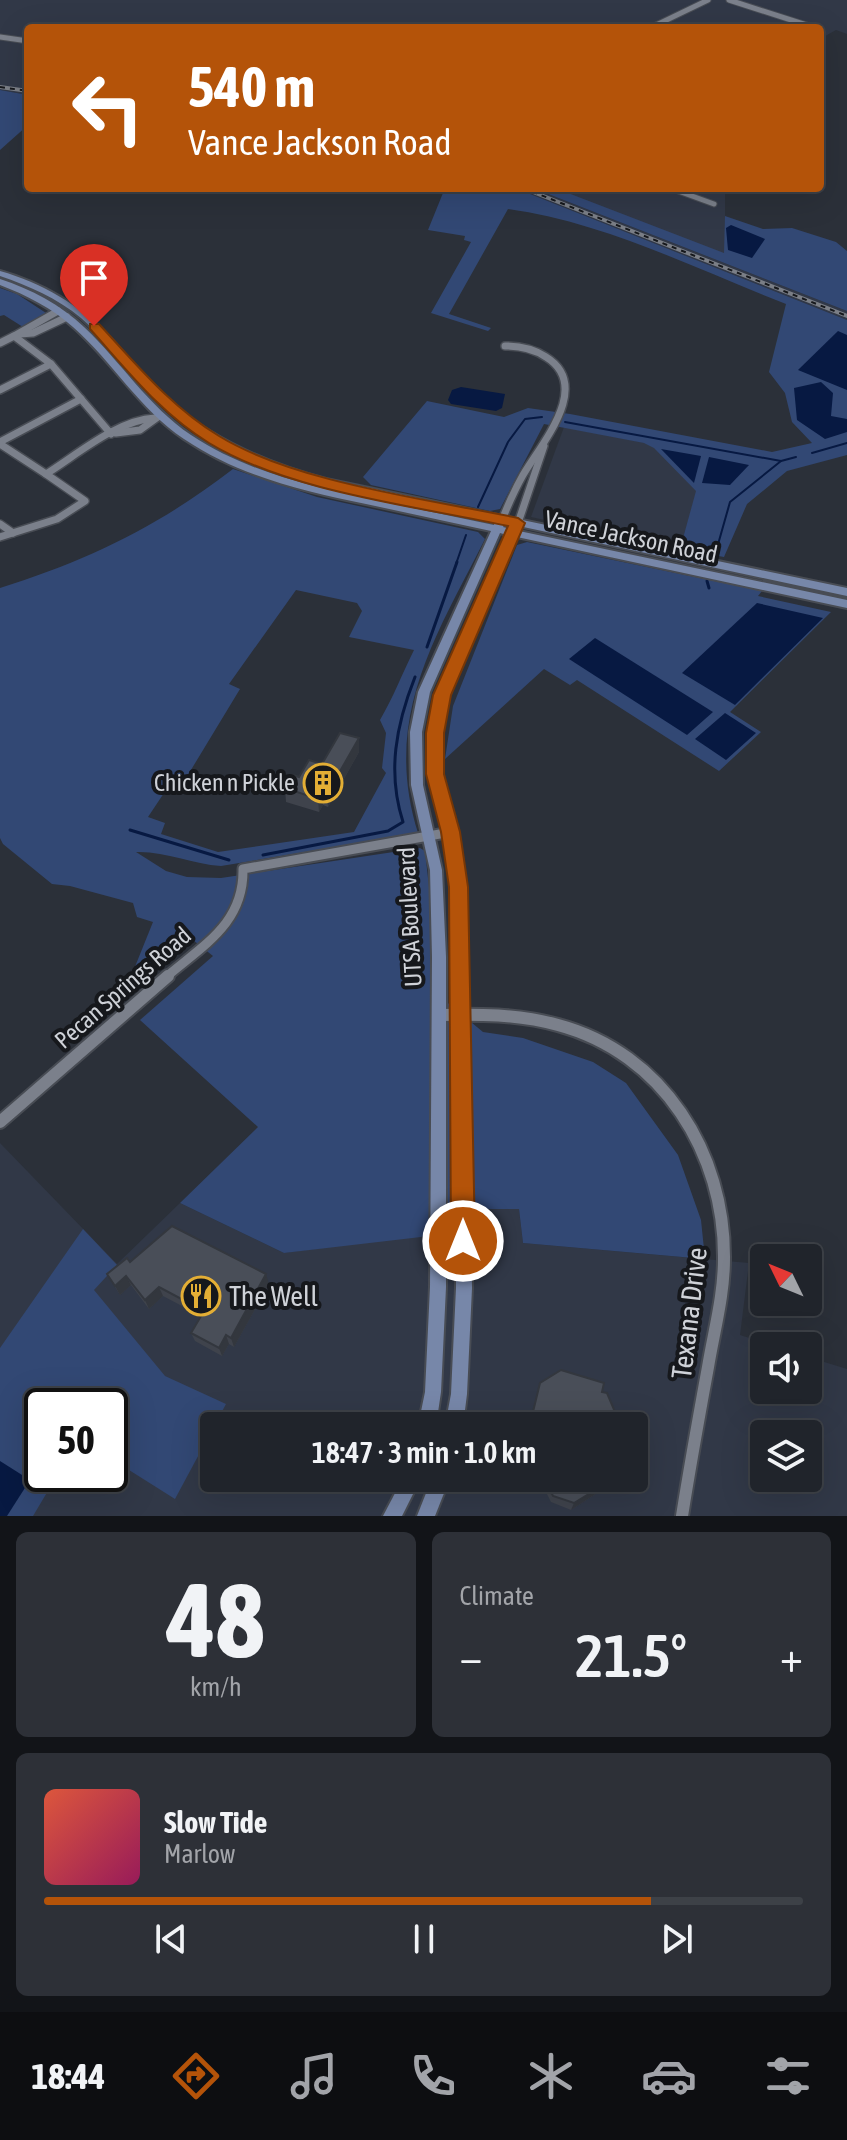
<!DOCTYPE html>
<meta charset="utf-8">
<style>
:root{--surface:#20242b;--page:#2d3037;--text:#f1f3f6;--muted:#a2a4a9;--line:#3d4147;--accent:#b45309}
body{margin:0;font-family:"Asap Condensed",sans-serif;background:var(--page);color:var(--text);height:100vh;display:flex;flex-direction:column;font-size:30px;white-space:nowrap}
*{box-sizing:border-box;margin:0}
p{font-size:26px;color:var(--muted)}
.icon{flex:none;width:44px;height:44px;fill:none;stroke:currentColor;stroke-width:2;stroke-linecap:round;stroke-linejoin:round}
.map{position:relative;height:1516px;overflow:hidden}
.sheet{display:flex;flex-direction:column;gap:16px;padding:16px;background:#121418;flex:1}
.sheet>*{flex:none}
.guide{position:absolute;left:24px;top:24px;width:800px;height:168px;border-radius:8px;box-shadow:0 8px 32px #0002,0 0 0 2px var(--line);background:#b45309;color:#fff;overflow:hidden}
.needle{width:52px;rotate:313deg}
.tools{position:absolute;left:750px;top:1244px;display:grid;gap:16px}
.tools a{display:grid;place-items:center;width:72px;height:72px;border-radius:8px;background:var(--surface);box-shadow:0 8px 32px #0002,0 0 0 2px var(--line);font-size:40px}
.speed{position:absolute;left:24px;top:1388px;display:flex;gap:16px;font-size:40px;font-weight:700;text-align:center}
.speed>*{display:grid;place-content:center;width:104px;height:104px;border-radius:50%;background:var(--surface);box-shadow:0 8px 32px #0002,0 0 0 2px var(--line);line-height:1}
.speed .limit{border:4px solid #111;border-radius:12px;background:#fff;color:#111}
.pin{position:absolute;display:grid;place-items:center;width:68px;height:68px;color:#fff;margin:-82px -34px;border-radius:50% 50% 50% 0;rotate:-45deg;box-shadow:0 0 8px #0007}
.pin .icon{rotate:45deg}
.me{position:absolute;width:88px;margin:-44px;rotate:0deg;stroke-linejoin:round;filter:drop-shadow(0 0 6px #0008)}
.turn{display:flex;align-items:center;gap:28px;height:168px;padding:0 32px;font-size:36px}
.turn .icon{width:104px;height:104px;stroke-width:2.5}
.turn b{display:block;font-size:56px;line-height:68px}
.big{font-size:60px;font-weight:600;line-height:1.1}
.sheet .widget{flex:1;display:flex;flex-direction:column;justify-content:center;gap:12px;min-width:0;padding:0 28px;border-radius:12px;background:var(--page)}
.sheet .dial{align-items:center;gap:0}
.dial b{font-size:104px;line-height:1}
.song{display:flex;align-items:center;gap:24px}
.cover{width:96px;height:96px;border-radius:12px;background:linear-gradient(135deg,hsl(10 70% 55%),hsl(330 70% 35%))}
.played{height:8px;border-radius:4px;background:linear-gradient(90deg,var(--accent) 80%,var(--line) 80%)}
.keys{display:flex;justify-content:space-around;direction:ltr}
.heat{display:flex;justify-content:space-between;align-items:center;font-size:44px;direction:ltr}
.sheet .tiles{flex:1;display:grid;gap:16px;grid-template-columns:1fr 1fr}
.widget:last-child{grid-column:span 2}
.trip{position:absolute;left:200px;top:1412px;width:448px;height:80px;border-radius:8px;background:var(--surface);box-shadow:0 8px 32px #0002,0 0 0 2px var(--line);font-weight:600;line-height:80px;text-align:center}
.dock{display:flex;height:128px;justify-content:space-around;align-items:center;background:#0d0e11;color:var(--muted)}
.dock .icon{width:56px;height:56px}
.dock .selected{color:var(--accent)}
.dock b{font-size:36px;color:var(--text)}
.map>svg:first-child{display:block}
.built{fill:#313847;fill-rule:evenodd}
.green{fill:#324874;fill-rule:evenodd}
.water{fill:#071942}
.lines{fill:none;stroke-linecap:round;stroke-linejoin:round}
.stream-far1{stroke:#071942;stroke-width:2}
.stream{stroke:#071942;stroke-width:3}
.street-far3-casing{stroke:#484c54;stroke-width:7}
.street-far2-casing{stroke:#484c54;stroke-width:10}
.street-far1-casing{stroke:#484c54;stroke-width:13}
.street-casing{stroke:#484c54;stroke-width:16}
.secondary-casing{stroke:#484c54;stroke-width:4}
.street-far3{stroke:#7b808b;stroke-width:5}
.street-far2{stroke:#7b808b;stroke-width:7}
.street-far1{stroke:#7b808b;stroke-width:9}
.street{stroke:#7b808b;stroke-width:12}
.secondary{fill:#7787a9;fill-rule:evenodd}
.rail-casing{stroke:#7a7e86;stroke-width:4}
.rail{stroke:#16181c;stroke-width:2;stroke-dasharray:5;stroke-linecap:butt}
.wall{fill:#3f434c}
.shaded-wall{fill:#33373e}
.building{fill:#494e58;stroke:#33373e;stroke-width:2}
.route{fill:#b45309;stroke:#753606;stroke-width:2}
.labels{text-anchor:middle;stroke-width:8;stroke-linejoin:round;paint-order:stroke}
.street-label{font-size:24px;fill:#cfd2d8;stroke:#16181c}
.poi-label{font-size:24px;fill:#cfd2d8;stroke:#16181c;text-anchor:end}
.near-poi-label{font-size:28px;fill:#cfd2d8;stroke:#16181c;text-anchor:start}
.near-street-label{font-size:28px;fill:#cfd2d8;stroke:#16181c}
</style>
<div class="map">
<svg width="847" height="1516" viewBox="0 0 847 1516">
<rect width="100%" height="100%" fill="#2b3039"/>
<!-- built -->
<g class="built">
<polygon points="0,0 847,0 847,34 836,30 820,39 820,28 28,28 28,95 0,90"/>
<polygon points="515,188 533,188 847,311 847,320"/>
<polygon points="546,188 725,188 725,254"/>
<polygon points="564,427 707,455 680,549 531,517"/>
<path d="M0,1143L117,1264L180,1203L284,1253L477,1227V1209H519L523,1243L749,1263L740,1335L774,1346H764V1390H808V1357L847,1369V1516H0ZM42,1406H110V1474H42ZM214,1426H634V1478H214ZM764,1434H808V1478H764Z"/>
</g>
<!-- green -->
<g class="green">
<polygon points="0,90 28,95 28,125 0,150"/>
<path d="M445,188H515L847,320V455L787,471L747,504L724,557L680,549L696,491L654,448L644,443L544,424L500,509L490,511L371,485L363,477L427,401L504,417L528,408L570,414L772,452L812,443L792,422L785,393L769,372L786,304C696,269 604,222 508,209L449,314L491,328L488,331L431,313L471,242L464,240L465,236L428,230Z"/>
<polygon points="533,188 555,188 724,253 725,216 763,229 792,228 836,242 847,251 847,311"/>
<polygon points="0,288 17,294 46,313 23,327 4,315 0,316"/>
<path d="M233,469L317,497L478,532L485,539C435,638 382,718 418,833L221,866C192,864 165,851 136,852L166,871L187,877L221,878L420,848L425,851L430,896L431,989L483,1032L523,1038L593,1062L626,1083L678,1155L701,1220L705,1259L523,1243L519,1209H477L421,1237L284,1253L180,1203L258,1127L140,1020L213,956L188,936L126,989L153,922L137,917L133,903L70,886L52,884L3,844L0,838V588C89,560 159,526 233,469ZM296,590L357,603L362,611L349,637L414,650C402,674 394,696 380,720L386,733L382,768L386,773L354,832L218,852L161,834L165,823L148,817L166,790L177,793L240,689L229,684Z"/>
<polygon points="527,542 762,591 758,596 831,612 730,712 761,732 719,771 577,680 570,685 544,669 445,759 453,706 517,545"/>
<polygon points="83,1229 117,1265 94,1290 165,1376 226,1404 175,1499 110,1458 110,1406 42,1406 42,1474 58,1474 33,1516 0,1516 0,1348"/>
</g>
<!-- water -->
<g class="water">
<polygon points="731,225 765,239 752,258 728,250 726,228"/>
<polygon points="838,331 847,335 847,390 798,370"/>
<polygon points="821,382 833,393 831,416 847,419 847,432 825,439 797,420 794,388"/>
<polygon points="461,387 505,394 502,408 496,411 451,404 448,400 452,390"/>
<polygon points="661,449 701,456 694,483"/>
<polygon points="709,457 749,465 730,485 702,483"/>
<polygon points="757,603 823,618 735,705 682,673"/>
<polygon points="595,638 713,712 687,735 569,659"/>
<polygon points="725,713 756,733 726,760 695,739"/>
<polygon points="0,1461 30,1480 7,1516 0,1516"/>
</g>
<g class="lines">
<!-- stream-far1 -->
<g class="stream-far1">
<polyline points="565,422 781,461"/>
<polyline points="812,453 847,443"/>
<polyline points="478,507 508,442 525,419 542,417"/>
<polyline points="715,555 730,502 781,461 796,457"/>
<polyline points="456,564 466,535"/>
</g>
<!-- stream -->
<g class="stream">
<polyline points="707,581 709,588"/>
<polyline points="427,647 457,562"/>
<polyline points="130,830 229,860"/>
<path d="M263,855L388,831L403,822C387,772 396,725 415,677"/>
</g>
<defs>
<g id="street-far3">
<polyline points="729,0 816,28"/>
<polyline points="650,28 708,0"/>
<polyline points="0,37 28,41"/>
<polyline points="670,188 714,204"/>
</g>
<g id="street-far2">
<polyline points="20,334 33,333 67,317"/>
<polyline points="14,336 58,311"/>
<polyline points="0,343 14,336 51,364 0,390"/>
<polyline points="51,364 111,434"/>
<polyline points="116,433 140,430 158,417"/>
<polyline points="0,442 81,399"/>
<polyline points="0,444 46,474"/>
<path d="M502,520C508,505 515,489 523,475C541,444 593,386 546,357C534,349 520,346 505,346"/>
<polyline points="518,523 544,446"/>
<polyline points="0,524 13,533"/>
<path d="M0,537L57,519L85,501L46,474C78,454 117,420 155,418"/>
</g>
<path id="street-far1" d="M165,978C203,945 244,924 243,869L451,832"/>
<g id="street">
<path d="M438,1015C478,1014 519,1014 558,1025C663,1053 725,1153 724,1259C724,1295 714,1331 708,1367C699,1416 690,1466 682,1516"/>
<polyline points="0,1122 168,976"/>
<polyline points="438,1240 463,1241"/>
</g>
<g id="secondary">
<path d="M0,271C42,283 79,304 109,337C130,359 148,384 172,404C217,442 269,464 326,479L847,588V596L505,523L503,527L510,529L515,526L519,527V531L847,600V608L517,537L448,695L443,715L441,774L457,832L465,887L472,1288L467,1394L463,1426H445L451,1394L456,1288L453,887L445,832L429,774L431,715L436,695L507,535L500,533L430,692L422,732L423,785L442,870L446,957V1287L441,1392L436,1426H418L425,1392L430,1287L432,957L430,870L411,785L410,732L418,692L491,531C449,522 408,513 366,504C302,491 239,476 184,439C139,409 113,362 73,327C52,308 26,295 0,285V279C31,289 61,305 84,327C122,363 148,406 191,435C247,472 310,486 374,500C414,508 454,517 494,525L495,521C458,513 420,505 382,497C318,484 254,470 198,433C150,402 123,355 81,318C57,298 29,286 0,276Z"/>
<polygon points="403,1478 421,1478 402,1516 383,1516"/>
<polygon points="432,1478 450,1478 435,1516 417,1516"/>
</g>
</defs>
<!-- street-far3 casing -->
<use href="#street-far3" class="street-far3-casing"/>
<!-- street-far2 casing -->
<use href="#street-far2" class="street-far2-casing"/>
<!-- street-far1 casing -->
<use href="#street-far1" class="street-far1-casing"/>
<!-- street casing -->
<use href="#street" class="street-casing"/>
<!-- secondary casing -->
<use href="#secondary" class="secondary-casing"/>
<!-- street-far3 -->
<use href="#street-far3" class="street-far3"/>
<!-- street-far2 -->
<use href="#street-far2" class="street-far2"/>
<!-- street-far1 -->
<use href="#street-far1" class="street-far1"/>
<!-- street -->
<use href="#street" class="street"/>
<!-- secondary -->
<use href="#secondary" class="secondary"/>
<defs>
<g id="rail">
<polyline points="0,87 28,91"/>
<polyline points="523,188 847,316"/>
</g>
</defs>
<!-- rail casing -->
<use href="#rail" class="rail-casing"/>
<!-- rail -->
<use href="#rail" class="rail"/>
</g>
<!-- wall -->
<g class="wall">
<polygon points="359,738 359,752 328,807 323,805 319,812 286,802 285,788 299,777 322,764"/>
<polygon points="130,1262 269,1284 234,1347 229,1344 222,1356 195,1341 191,1333 201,1316 163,1296 149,1309 131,1285 120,1295 107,1274"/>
<polygon points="539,1478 601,1478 597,1493 571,1510 551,1502"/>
</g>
<!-- shaded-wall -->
<g class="shaded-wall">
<polygon points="359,738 359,752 328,807 327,794"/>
<polygon points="322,792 323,805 319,812 318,799"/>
<polygon points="266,1274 269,1284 234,1347 231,1338"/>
<polygon points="126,1276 131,1285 120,1295 115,1286"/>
<polygon points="159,1287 163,1296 149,1309 145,1300"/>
<polygon points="226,1335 229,1344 222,1356 219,1348"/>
<polygon points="600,1487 597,1493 571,1510 574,1503"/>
</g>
<!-- building -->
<g class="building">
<polygon points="340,733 359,738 327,794 322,792 318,799 285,788 293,775 299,777 309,760 322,764"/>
<polygon points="172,1226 266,1274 231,1338 226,1335 219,1348 191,1333 204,1311 159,1287 145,1300 126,1276 115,1286 107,1274 127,1258 130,1262"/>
<polygon points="561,1370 604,1383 602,1392 607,1393 615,1412 620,1414 617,1426 532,1426 530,1424 540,1383"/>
<polygon points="544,1478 601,1478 600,1487 574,1503 553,1496"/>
</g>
<!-- route -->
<path class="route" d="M90,324H99C136,364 171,407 219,436C296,483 428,499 518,518L525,523L451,695L444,733V774L460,832L468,887L475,1241L471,1249L463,1253L455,1249L451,1241L449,887L441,832L426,774V733L433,695L508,526C416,506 290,492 209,443C161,414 127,370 90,329Z"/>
<!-- icons -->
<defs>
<symbol id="building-ring" viewBox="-11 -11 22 22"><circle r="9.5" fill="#16181c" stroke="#e3ae35" stroke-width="1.5"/><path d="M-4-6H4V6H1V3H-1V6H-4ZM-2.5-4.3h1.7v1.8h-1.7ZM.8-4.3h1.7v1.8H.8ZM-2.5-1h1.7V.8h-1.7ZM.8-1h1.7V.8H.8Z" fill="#e3ae35"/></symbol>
<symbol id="restaurant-ring" viewBox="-11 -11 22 22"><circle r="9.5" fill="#16181c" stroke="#e3ae35" stroke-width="1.5"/><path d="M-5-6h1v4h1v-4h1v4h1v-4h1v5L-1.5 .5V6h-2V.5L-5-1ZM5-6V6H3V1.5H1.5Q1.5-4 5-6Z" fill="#e3ae35"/></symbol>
</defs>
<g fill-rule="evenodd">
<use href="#building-ring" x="301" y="761" width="44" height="44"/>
<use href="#restaurant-ring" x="179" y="1274" width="44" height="44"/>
</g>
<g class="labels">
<!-- street labels -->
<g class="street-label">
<text transform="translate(631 537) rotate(12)" y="8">Vance Jackson Road</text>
<text transform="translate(410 917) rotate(-93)" y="8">UTSA Boulevard</text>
<text transform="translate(123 988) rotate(-41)" y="8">Pecan Springs Road</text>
</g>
<!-- poi labels -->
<g class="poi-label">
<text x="295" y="791">Chicken n Pickle</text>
</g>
<!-- near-poi labels -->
<g class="near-poi-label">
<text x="229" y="1306">The Well</text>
</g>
<!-- near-street labels -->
<g class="near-street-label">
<text transform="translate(689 1313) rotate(-83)" y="10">Texana Drive</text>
</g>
</g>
</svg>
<div class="tools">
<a><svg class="needle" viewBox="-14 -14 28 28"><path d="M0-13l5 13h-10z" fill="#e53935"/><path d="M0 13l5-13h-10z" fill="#a2a4a9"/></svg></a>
<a><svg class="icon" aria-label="sound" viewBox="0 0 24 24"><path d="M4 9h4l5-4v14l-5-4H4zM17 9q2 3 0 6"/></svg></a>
<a><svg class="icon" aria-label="layers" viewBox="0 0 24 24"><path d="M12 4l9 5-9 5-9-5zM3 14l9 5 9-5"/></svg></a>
</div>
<div class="speed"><div class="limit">50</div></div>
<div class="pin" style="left:94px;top:326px;background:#d93025"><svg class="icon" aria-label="arrive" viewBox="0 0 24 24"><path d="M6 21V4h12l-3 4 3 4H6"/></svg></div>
<svg class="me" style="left:463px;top:1241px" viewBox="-20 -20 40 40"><circle r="17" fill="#b45309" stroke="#fff" stroke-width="3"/><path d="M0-11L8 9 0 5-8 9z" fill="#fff"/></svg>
<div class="trip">18:47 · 3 min · 1.0 km</div>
<div class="guide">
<div class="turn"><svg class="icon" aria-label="left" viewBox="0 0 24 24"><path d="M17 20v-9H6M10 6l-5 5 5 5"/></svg><div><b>540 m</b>Vance Jackson Road</div></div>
</div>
</div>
<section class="sheet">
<div class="tiles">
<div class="widget dial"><b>48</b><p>km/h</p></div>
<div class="widget"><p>Climate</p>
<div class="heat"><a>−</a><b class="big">21.5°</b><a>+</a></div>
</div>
<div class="widget">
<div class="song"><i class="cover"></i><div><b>Slow Tide</b><p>Marlow</p></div></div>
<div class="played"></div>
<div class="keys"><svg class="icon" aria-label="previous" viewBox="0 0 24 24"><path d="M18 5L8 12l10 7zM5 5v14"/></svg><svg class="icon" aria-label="pause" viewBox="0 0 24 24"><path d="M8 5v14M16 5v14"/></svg><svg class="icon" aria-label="next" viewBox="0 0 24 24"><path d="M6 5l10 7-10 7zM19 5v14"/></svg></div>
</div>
</div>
</section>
<nav class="dock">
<b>18:44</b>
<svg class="icon selected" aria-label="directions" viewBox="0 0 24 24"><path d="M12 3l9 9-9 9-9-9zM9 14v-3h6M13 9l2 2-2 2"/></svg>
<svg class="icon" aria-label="music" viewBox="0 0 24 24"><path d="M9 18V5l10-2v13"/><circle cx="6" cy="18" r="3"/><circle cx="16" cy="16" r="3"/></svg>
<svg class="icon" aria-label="phone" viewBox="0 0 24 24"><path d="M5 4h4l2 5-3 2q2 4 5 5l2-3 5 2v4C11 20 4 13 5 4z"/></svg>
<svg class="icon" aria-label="climate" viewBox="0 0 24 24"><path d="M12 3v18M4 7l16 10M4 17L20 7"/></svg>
<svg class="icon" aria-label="car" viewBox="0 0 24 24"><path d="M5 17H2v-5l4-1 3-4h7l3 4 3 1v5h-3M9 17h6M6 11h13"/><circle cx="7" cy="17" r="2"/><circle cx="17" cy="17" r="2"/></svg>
<svg class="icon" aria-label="filters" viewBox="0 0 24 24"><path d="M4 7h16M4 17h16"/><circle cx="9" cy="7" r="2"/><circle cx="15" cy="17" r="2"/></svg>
</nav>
